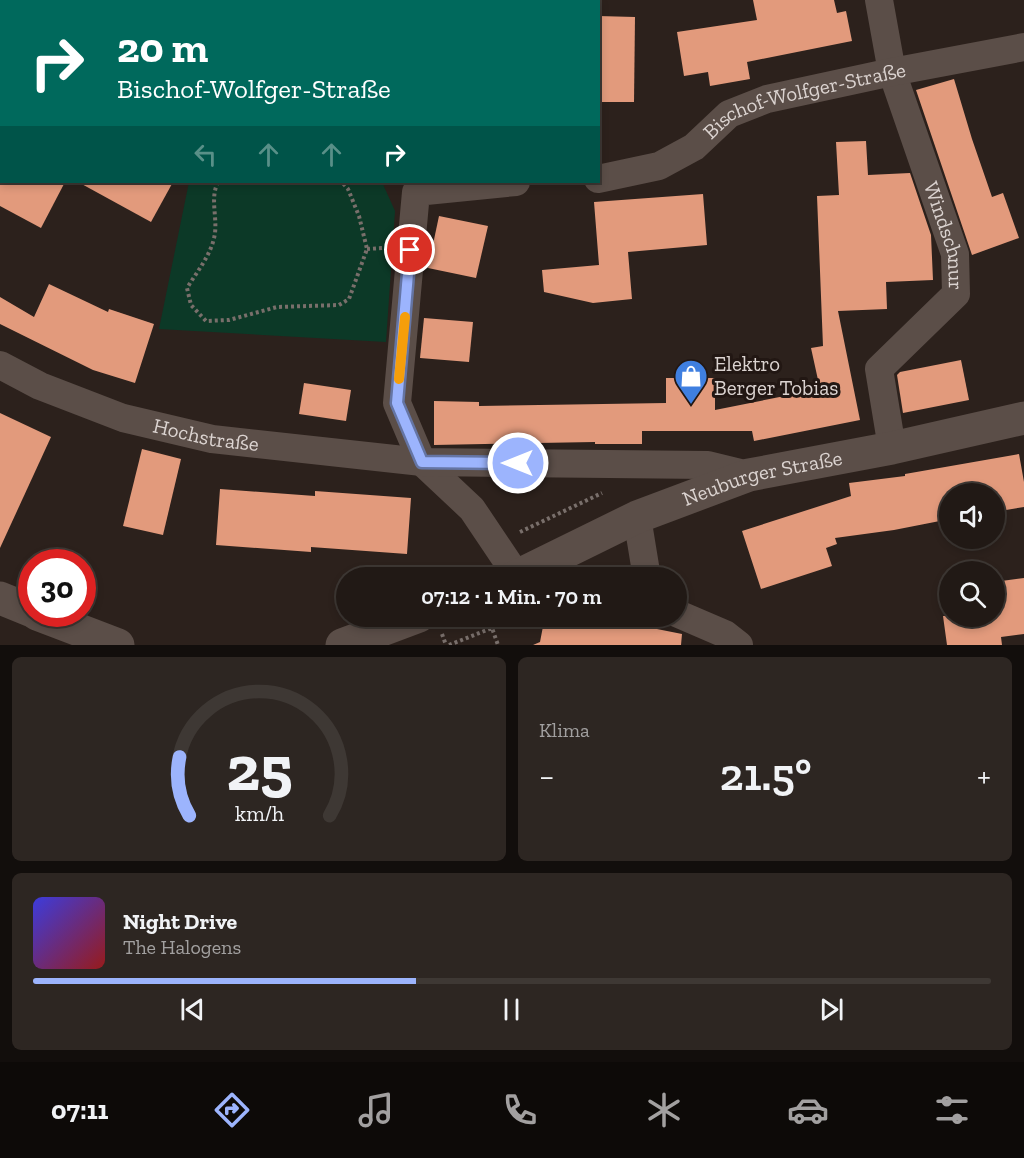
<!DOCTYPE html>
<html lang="de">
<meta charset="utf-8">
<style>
:root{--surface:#211915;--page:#2d2622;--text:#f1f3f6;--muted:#a2a0a0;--line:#3e3834;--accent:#9cb4fd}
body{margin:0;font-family:"Zilla Slab",serif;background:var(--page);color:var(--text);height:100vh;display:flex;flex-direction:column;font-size:22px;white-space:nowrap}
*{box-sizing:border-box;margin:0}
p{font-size:20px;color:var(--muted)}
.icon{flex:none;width:33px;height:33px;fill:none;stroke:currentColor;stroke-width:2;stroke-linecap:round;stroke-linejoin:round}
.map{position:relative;height:645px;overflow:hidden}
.side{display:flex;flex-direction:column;gap:12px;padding:12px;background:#120e0c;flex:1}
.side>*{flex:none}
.top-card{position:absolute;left:0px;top:0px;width:600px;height:183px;box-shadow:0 3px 9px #0003,0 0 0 2px var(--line);background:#00695c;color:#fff;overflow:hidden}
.controls{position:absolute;left:939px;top:483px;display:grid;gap:12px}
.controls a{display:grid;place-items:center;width:66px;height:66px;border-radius:50%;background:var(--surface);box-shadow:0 3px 9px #0003,0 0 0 2px var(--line);font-size:30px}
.speed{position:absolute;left:18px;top:549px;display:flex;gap:12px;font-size:30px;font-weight:700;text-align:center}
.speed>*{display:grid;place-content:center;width:78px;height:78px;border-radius:50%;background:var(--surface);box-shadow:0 3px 9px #0003,0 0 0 2px var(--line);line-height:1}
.speed .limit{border:9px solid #d22;background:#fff;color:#111}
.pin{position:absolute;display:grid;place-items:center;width:51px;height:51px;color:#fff;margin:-26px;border:3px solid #fff;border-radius:50%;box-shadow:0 2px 6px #0007}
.me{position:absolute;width:66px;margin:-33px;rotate:270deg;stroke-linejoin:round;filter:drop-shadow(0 0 4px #0008)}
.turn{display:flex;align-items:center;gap:21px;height:126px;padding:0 18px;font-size:27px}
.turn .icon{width:78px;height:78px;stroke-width:2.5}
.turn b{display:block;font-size:42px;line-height:51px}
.lanes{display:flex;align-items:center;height:57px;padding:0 18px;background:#0003;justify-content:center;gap:30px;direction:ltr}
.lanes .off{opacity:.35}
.big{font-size:45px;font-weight:600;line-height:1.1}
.side .card{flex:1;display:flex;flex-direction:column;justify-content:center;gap:9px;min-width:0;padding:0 21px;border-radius:9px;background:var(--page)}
.side .dial{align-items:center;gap:0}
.dial svg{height:156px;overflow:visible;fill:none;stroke:var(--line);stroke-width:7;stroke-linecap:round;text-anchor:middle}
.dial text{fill:var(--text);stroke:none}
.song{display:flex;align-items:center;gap:18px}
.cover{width:72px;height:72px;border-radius:9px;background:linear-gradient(135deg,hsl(240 70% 55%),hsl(0 70% 35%))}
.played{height:6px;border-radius:3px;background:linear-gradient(90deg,var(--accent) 40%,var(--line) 40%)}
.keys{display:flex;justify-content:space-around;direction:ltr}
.heat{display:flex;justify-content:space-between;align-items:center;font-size:33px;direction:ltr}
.side .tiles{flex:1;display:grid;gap:12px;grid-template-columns:1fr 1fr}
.card:last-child{grid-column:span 2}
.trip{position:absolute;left:336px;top:567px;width:351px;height:60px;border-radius:30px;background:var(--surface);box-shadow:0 3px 9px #0003,0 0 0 2px var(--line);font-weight:600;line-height:60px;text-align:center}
.dock{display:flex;height:96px;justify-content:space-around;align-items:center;background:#0d0a08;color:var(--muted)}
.dock .icon{width:42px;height:42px}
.dock .selected{color:var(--accent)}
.dock b{font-size:27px;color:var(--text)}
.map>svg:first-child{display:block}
.green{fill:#0c3927}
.building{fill:#e29a7c}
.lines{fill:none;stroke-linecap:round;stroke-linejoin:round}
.path{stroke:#796f6b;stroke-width:4;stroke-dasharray:3 3;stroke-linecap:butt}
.service{stroke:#5b4e48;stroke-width:14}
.minor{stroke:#5b4e48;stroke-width:28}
.tertiary{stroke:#5b4e48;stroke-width:33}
.route-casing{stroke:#6575a4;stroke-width:15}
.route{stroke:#9cb4fd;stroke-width:10}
.slow{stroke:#f59e0b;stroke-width:10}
.labels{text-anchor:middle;stroke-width:6;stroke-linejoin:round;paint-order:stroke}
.street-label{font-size:21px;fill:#dbd3d0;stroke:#221713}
.poi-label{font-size:21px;fill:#dbd3d0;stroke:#221713;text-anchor:start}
</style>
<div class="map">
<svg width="1024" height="645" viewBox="0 0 1024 645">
<rect width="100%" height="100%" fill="#2c211c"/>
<!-- green -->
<polygon class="green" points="189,182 382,182 395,211 386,342 159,329"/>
<!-- building -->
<g class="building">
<polygon points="753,0 834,0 837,13 846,11 852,41 747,62 750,79 710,86 708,72 684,76 677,32 757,20"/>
<polygon points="598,16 635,17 634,102 598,102"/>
<polygon points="954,79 972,139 992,197 1003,193 1019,238 972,255 916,90"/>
<polygon points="866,141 868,175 910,173 931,235 933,280 886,282 887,309 838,311 860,420 754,441 752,431 642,431 642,444 595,444 595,442 434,445 434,401 479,402 479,406 666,403 666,378 715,378 715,410 820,389 811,348 823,346 817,196 839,195 836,142"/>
<polygon points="0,182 65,182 41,228 0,206"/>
<polygon points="78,182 173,182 151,222"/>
<polygon points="703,194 707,245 628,252 632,299 593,303 544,292 542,270 599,265 594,202"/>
<polygon points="439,216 488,226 476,278 428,268"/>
<polygon points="49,284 108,312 109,309 154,324 135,383 93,370 0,324 0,297 34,317"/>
<polygon points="424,318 473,322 469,362 420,358"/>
<polygon points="961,360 969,400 903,413 897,375 900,372"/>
<polygon points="304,383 351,390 346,421 299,414"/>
<polygon points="0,413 51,437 0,548"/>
<polygon points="142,449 181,459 163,535 123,526"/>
<polygon points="1019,454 1024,482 1024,507 994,512 994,494 950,494 950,519 894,530 835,538 837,544 826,548 832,566 761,589 742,531 851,496 849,483 905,476 905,474"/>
<polygon points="220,489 315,496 315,491 411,498 407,554 311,547 311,552 216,545"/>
<polygon points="1024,578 1024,634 1001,637 1002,645 947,645 943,616 994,616 994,582"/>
<polygon points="545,616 583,623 597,617 682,634 681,645 533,645 540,642"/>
</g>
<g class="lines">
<!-- path -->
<g class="path">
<path d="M218,182C210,198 217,215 215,233C212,254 198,270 187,288L191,305L206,321L229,320L277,307L339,305L349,299L367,249L359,216L348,189L342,182"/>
<polyline points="367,249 383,248"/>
<polyline points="520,532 602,493"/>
<polyline points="442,634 446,645"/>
<polyline points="449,645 492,628 498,645"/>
</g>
<!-- service -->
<polyline class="service" points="168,0 170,2"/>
<!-- minor -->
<g class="minor">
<path id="s1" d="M879,0L892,72L955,254L956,294L879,369L892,448"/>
<path id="s2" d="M598,179L659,166L694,147L729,114L767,99L892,72L1024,47"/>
<polyline points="516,182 416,192 397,403 422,462 472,509 517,576 527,578"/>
<path id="s3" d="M0,365L40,386L123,418L212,439L422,462L708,465L749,475"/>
<polyline points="637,517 647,578"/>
<polyline points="676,613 725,634 739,645"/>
</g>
<!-- tertiary -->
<g class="tertiary">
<path id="s4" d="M513,578L637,517L749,475L892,448L1024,418"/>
<polyline points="0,598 32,611"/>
<polyline points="37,614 118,645"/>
<polyline points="342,645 419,616"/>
</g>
</g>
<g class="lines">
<defs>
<polyline id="route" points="410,250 397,403 422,462 518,463"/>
</defs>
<!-- route casing -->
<use href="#route" class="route-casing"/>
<!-- route -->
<use href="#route" class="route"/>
<!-- slow -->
<polyline class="slow" points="399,379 405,317"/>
</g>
<!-- icons -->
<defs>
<symbol id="shop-pin" viewBox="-11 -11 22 30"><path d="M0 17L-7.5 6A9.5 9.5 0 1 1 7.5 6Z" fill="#3f7fe0" stroke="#221713"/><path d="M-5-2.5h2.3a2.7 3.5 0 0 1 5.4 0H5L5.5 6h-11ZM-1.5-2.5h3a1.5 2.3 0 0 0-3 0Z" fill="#fff"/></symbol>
</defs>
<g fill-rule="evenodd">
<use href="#shop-pin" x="672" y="357" width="38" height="52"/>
</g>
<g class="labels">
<!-- street labels -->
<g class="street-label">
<text dy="7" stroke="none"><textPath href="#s2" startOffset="226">Bischof-Wolfger-Straße</textPath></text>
<text dy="7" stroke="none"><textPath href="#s1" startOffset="246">Windschnur</textPath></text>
<text dy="7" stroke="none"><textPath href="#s3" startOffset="219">Hochstraße</textPath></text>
<text dy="7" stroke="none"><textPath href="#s4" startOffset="270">Neuburger Straße</textPath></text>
</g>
<!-- poi labels -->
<g class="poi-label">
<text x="714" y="371">Elektro<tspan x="714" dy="24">Berger Tobias</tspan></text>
</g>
</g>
</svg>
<div class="controls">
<a><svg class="icon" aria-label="sound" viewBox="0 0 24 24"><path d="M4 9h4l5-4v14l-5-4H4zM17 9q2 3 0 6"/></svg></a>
<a><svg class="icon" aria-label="search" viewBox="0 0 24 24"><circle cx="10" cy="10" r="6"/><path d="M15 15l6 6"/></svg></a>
</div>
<div class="speed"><div class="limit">30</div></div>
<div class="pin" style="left:410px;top:250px;background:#d93025"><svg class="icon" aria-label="arrive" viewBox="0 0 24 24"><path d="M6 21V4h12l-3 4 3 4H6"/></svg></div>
<svg class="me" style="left:518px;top:463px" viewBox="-20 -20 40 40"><circle r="17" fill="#9cb4fd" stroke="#fff" stroke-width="3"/><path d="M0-11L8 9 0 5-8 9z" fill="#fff"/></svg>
<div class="trip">07:12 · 1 Min. · 70 m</div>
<div class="top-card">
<div class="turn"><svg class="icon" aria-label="right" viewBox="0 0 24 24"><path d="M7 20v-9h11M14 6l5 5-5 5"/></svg><div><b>20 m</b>Bischof-Wolfger-Straße</div></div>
<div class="lanes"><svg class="icon off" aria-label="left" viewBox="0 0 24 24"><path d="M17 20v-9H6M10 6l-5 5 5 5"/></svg><svg class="icon off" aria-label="ahead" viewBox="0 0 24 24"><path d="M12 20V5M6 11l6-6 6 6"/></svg><svg class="icon off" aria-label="ahead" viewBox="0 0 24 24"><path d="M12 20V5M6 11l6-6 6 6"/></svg><svg class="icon" aria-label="right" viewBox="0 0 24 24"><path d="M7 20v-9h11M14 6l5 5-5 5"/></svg></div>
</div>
</div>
<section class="side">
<div class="tiles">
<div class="card dial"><svg viewBox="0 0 100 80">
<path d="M14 69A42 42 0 1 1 86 69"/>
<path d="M14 69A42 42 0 0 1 9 39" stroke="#9cb4fd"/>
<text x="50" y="56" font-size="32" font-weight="700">25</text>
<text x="50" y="72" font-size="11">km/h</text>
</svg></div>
<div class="card"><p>Klima</p>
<div class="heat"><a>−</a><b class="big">21.5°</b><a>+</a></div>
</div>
<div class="card">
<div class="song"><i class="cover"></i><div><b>Night Drive</b><p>The Halogens</p></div></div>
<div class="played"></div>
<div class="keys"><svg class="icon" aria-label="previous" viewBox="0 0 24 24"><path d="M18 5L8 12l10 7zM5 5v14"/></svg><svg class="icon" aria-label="pause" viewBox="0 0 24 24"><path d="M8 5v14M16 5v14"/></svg><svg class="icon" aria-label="next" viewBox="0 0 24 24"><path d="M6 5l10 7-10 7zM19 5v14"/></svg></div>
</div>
</div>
</section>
<nav class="dock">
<b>07:11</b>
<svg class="icon selected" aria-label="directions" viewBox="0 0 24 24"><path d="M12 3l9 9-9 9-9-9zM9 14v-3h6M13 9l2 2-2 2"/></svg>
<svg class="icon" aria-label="music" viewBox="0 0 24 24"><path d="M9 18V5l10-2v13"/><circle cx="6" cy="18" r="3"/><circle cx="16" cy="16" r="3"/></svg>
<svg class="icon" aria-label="phone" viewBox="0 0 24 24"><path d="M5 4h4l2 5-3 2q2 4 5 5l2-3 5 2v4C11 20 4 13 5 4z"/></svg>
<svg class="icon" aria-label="climate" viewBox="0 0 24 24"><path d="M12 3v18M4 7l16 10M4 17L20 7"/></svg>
<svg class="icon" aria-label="car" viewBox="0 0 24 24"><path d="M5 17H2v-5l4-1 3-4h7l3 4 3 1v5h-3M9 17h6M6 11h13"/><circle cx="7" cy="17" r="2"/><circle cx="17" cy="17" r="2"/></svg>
<svg class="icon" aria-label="filters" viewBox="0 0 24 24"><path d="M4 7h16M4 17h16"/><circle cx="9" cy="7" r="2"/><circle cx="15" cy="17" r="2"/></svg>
</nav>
